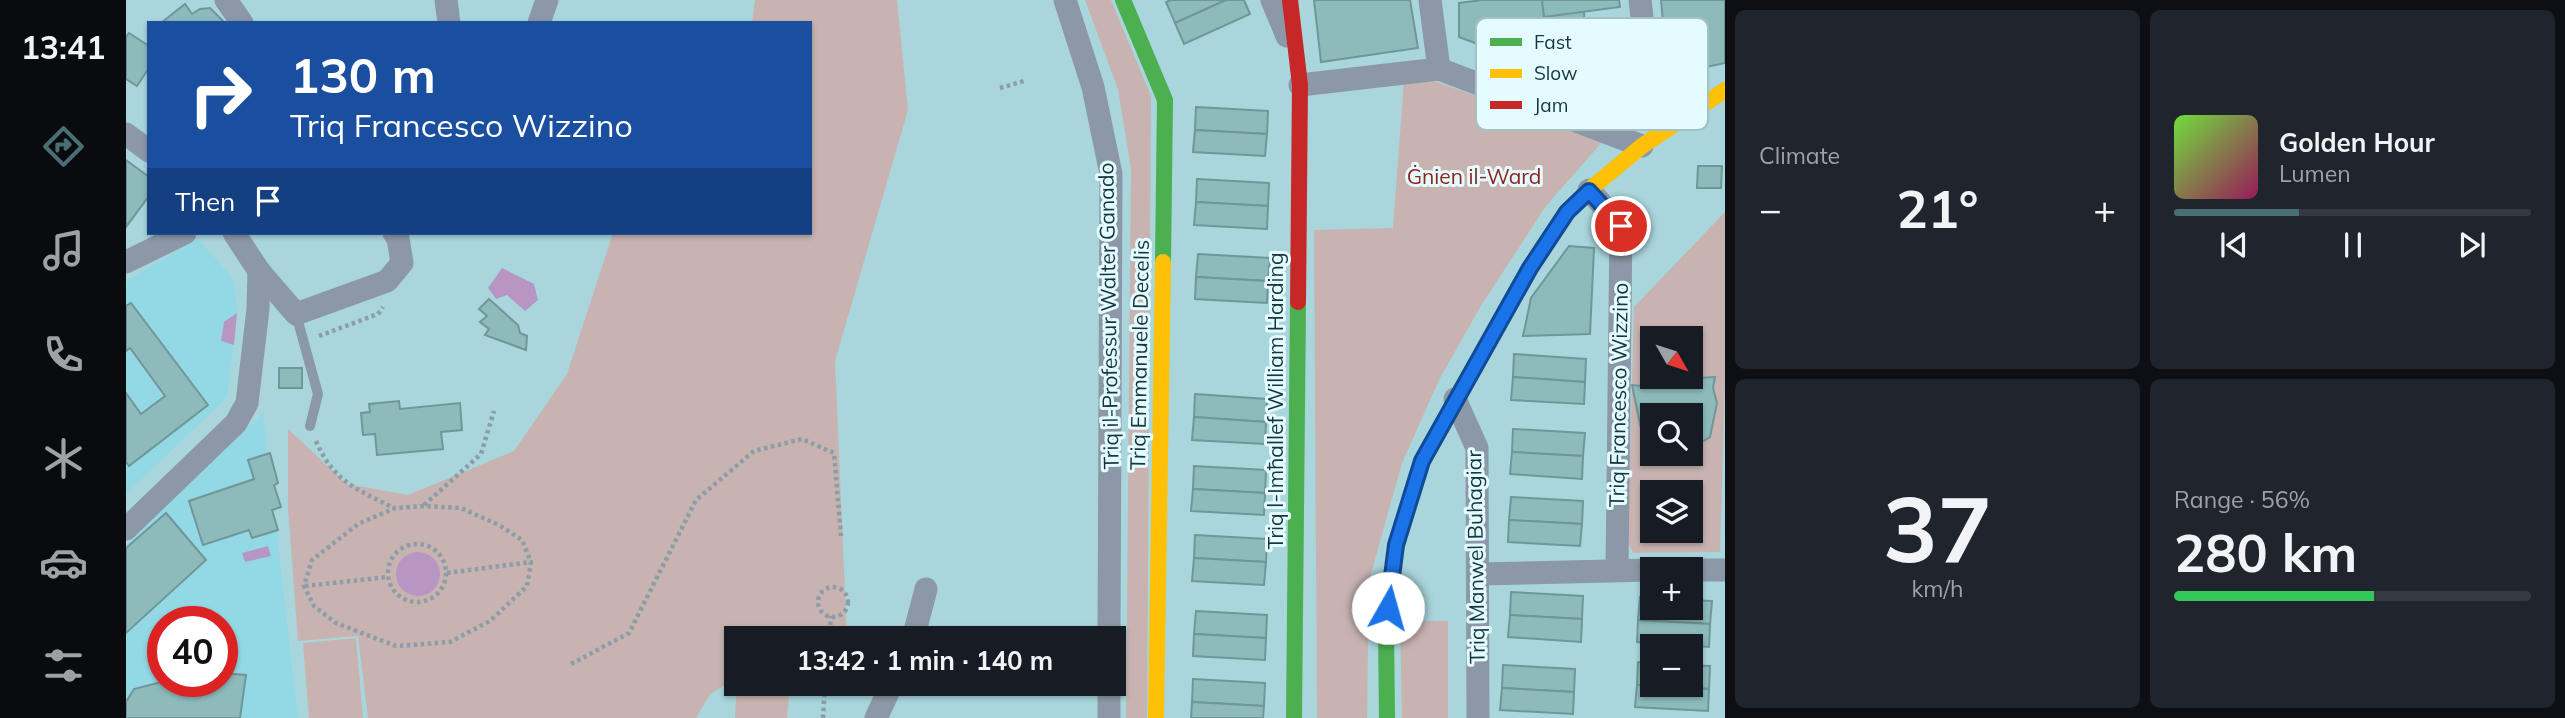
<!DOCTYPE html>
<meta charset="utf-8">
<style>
:root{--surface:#171b24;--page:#20242c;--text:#f1f3f6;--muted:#9ea1a6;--line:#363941;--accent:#496e74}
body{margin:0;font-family:Mulish,sans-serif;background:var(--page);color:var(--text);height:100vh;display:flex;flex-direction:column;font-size:26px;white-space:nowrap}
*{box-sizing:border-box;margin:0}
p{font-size:23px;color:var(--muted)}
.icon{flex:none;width:38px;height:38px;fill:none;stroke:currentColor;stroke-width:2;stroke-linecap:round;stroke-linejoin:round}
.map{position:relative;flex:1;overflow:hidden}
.side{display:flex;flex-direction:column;gap:10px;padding:10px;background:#0d0f14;width:840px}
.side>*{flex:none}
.banner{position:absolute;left:21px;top:21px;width:665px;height:214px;border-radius:0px;box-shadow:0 2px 5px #0004;background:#1a4fa0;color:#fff;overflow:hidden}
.needle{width:46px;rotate:129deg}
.tools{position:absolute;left:1514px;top:326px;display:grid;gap:14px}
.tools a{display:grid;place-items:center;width:63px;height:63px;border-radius:0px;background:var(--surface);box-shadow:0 2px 5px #0004;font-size:35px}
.speed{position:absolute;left:21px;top:606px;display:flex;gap:14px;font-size:35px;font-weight:700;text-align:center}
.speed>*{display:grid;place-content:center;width:91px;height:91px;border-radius:50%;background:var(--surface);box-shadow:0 2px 5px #0004;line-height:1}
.speed .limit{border:10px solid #d22;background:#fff;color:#111}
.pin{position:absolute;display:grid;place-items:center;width:60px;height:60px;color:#fff;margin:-30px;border:4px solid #fff;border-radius:50%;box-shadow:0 2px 7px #0007}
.me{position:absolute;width:77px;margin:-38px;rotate:7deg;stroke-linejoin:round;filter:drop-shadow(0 0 5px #0008)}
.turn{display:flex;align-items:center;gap:24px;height:147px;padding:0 28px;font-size:32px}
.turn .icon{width:91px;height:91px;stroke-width:2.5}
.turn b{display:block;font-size:49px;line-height:60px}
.then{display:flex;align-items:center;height:66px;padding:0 28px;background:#0003;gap:14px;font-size:26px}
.big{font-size:52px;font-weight:700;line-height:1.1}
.side .card{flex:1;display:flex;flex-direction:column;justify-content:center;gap:10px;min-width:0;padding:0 24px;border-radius:10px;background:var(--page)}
.side .dial{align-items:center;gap:0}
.dial b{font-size:91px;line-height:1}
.song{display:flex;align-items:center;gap:21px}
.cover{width:84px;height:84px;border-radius:10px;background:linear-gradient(135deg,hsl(100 70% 55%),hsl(330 70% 35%))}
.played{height:7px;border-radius:4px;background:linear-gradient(90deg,var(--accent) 35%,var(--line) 35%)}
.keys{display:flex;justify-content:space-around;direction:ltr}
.heat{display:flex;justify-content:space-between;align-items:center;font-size:38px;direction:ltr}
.charge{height:10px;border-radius:5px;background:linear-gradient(90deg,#34c759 56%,var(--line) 0)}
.side .tiles{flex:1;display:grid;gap:10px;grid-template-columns:repeat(2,1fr)}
.trip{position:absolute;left:598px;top:626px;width:402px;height:70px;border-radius:0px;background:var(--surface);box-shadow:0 2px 5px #0004;font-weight:700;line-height:70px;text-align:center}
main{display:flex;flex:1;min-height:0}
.dock{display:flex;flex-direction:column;width:126px;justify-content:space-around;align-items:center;background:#090b0e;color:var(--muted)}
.dock .icon{width:49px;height:49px}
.dock .on{color:var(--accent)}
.dock b{font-size:32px;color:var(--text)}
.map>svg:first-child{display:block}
.built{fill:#92d9e5;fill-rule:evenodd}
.green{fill:#c8b3b1;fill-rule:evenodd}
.water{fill:#b796c4}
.building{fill:#8dbbbc;stroke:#719698;stroke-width:2}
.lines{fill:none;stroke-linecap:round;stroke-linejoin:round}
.path{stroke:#8b9da8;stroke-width:4.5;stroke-dasharray:3.5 3.5;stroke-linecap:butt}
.lane{stroke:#8c98a7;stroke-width:10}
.street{stroke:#8c98a7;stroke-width:23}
.fast{stroke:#4caf50;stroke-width:16}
.slow{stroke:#ffc107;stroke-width:16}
.jam{stroke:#c62828;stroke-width:16}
.route-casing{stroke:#114b97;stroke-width:18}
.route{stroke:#1a73e8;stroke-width:12}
.labels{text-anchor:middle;stroke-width:6;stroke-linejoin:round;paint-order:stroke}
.park-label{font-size:21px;fill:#90241a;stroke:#e4fbff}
.street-label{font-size:21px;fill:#15373c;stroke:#e4fbff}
.key{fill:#e4fbff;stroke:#a6c0c4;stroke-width:2}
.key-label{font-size:19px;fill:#15373c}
</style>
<main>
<nav class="dock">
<b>13:41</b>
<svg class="icon on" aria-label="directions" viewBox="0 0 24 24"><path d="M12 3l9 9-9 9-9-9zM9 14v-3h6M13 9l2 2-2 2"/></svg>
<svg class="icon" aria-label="music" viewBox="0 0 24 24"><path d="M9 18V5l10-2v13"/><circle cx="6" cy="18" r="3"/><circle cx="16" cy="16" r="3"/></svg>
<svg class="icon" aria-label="phone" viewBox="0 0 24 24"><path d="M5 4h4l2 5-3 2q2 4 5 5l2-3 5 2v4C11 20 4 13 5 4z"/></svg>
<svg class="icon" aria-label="climate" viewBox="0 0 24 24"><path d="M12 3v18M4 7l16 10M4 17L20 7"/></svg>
<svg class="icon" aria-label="car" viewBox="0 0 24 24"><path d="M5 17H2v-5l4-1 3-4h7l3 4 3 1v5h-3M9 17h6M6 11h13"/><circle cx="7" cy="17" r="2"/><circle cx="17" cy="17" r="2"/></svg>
<svg class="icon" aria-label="filters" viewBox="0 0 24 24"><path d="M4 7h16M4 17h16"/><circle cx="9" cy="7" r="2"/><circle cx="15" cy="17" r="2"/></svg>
</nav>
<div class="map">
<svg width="1599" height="718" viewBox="0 0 1599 718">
<rect width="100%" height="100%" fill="#a9d5dc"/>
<!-- built -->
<g class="built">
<polygon points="72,239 108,280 111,313 101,397 0,494 0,281"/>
<path d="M137,413L172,718H0V545ZM37,621H96V681H37Z"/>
</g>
<!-- green -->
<g class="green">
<polygon points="629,0 771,0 782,110 709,361 721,639 611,639 611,678 584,694 570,718 242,718 232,636 172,641 162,508 162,429 221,484 282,495 388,451 441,374 487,233 684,233 684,23 626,23"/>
<polygon points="959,0 985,0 1025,96 1021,718 1000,718 1005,168 992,89"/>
<polygon points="1278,80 1311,82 1477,141 1420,206 1356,304 1314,378 1276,463 1243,581 1241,718 1191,718 1188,230 1267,228"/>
<path d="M1599,212V381L1594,552L1507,553L1502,542L1508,307ZM1526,338H1564V376H1526ZM1526,415H1564V453H1526ZM1526,492H1564V530H1526Z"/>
<polygon points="1274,621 1322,621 1322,718 1276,718"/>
<polygon points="230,638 237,718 183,718 177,643"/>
<polygon points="611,684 664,684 661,718 609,718"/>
</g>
<!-- water -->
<g class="water">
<polygon points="376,268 408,284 412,300 399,311 381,295 370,299 362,288"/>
<polygon points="111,313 108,345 95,341 98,322"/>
<polygon points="142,546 145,556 119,562 116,553"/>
<circle cx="292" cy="574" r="22"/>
</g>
<!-- building -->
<g class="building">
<polygon points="1045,0 1100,0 1049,23 1040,2"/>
<polygon points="1100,0 1118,0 1124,14 1058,44 1049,23"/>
<polygon points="1188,0 1284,0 1292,48 1195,62"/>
<polygon points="1356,0 1416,0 1418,17 1458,11 1461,85 1333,37 1333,3"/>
<polygon points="1416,0 1493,0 1494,7 1418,17"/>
<polygon points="1535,0 1599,0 1599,63 1542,75"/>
<polygon points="59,4 66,14 74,9 84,8 99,23 35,23"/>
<polygon points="3,33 23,46 23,68 11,86 0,79 0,37"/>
<polygon points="1070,107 1142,111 1141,134 1069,130"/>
<polygon points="1069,130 1141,134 1139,156 1067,152"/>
<polygon points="0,160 23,177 23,196 0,227"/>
<polygon points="1572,166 1596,166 1595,188 1571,188"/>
<polygon points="1071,179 1143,183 1142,206 1070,202"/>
<polygon points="1070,202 1142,206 1141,229 1068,225"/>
<polygon points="1443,246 1468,248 1464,334 1397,336 1405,298"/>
<polygon points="1072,254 1144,258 1142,281 1070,277"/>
<polygon points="1070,277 1142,281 1141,303 1069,299"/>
<polygon points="363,299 392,325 394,333 401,336 400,350 359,335 363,329 354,322 361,316 353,309"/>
<polygon points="5,303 82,405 3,466 0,462 0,393 15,414 39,396 4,348 0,351 0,306"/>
<polygon points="1388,354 1460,359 1459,382 1387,377"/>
<rect x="153" y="368" width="23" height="20"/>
<polygon points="1387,377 1459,382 1458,404 1385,400"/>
<polygon points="1589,377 1587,388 1591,403 1584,437 1564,449 1564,415 1526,415 1526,441 1515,429 1506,385 1527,387 1530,380"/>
<polygon points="1069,394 1141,399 1140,422 1068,417"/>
<polygon points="273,401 274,409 334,403 336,430 315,432 317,449 251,455 249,434 237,435 235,413 244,412 243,404"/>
<polygon points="1068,417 1140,422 1139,444 1066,440"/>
<polygon points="1387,429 1459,433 1457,456 1386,452"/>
<polygon points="1386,452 1457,456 1456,479 1384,474"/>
<polygon points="144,453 152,483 148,485 155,507 146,510 152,530 126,538 123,530 77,545 63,501 128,479 122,460"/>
<polygon points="1068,466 1140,470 1139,493 1067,489"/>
<polygon points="1067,489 1139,493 1138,515 1065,511"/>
<polygon points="1385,497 1457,501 1456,524 1383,520"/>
<polygon points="40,513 80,560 0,633 0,548"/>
<polygon points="1383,520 1456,524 1454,546 1382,542"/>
<polygon points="1069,535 1141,539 1140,562 1068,558"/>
<polygon points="1068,558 1140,562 1138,585 1066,581"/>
<polygon points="1385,592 1457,596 1456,619 1384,615"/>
<polygon points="1514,597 1526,598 1526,607 1564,607 1564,600 1586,601 1584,624 1512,620"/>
<polygon points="1070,611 1141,615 1140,638 1068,634"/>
<polygon points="1384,615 1456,619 1455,642 1382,637"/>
<polygon points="1512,620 1584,624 1583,647 1511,642"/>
<polygon points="1068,634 1140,638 1139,660 1067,656"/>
<polygon points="1512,662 1526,663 1526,684 1564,684 1564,665 1584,666 1583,689 1511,685"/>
<polygon points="1377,665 1449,669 1448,692 1376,688"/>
<polygon points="96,673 120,675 114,718 0,718 0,702 8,689 39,681 96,681"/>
<polygon points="1067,679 1139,683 1138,706 1066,702"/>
<polygon points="1511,685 1583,689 1582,711 1509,707"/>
<polygon points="1376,688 1448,692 1447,714 1374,710"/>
<polygon points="1066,702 1138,706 1137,718 1065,718"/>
</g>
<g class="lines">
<!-- path -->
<g class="path">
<polyline points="874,88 898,81"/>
<polyline points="193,336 252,314 257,307"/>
<path d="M190,441C208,482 230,489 268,508"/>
<polyline points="298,505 355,454 368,411"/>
<circle cx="291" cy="573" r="29"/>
<polyline points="321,573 405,562 401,586 364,621 324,642 270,646 210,623 188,606 178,586 186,560 232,524 269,508 298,506 335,508 373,525 396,540 405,562"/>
<polyline points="179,586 262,577"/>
<circle cx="707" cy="602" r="15"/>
<polyline points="703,639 705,616"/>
<polyline points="445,664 503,633 570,500 628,451 676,439 708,453 715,536"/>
<polyline points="0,701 0,702"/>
<polyline points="697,718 699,684"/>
</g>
<!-- lane -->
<polyline class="lane" points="170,314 192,394 184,426"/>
<!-- street -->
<g class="street">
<polyline points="100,0 116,23"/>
<polyline points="320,0 323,23"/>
<polyline points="939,0 967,87 985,174 983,639"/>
<polyline points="1146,0 1161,36"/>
<polyline points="1304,0 1313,69"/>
<polyline points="413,23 421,0"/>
<polyline points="1174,85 1313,69 1516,146"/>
<polyline points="1482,132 1524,86 1514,0"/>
<polyline points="0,134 23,151"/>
<polyline points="1463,190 1495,226 1491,570"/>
<polyline points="108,233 133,271 170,314 261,281 276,263 272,238 268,233"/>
<polyline points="0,262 59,233"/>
<polyline points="1329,399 1351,448 1352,718"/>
<polyline points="0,529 110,423 121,403 132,309 133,271"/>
<polyline points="1564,570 1599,570"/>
<polyline points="1353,574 1526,570"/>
<polyline points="787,639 800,589"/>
<polyline points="750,718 766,684"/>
<polyline points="983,718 983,684"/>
</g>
<!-- fast -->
<g class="fast">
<polyline points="997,0 1039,100 1037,262"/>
<polyline points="1168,718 1172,302"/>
<polyline points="1261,718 1260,629 1270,545 1296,461 1302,449"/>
</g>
<!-- slow -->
<g class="slow">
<polyline points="1302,449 1404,268 1441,212 1463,190 1516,146 1599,90"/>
<polyline points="1030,718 1037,262"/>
</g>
<!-- jam -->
<polyline class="jam" points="1164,0 1174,85 1172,302"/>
</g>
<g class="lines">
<defs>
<polyline id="route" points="1262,608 1270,545 1296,461 1404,268 1441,212 1463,191 1495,226"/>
</defs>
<!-- route casing -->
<use href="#route" class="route-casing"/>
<!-- route -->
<use href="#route" class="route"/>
</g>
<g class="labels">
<!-- park labels -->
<g class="park-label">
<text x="1348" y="184">Ġnien il-Ward</text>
</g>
<!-- street labels -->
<g class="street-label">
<text transform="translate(983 316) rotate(-91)" y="7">Triq il-Professur Walter Ganado</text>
<text transform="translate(1014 355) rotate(-89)" y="7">Triq Emmanuele Decelis</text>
<text transform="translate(1493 395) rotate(-89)" y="7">Triq Francesco Wizzino</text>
<text transform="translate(1150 401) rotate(-90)" y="7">Triq l-Imħallef William Harding</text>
<text transform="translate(1350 557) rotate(-91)" y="7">Triq Manwel Buhagiar</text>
</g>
</g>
<!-- legend -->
<rect x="1350" y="18" width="232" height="112" rx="10" class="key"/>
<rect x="1364" y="38" width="32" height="8" fill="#4caf50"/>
<rect x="1364" y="69" width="32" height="9" fill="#ffc107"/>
<rect x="1364" y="101" width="32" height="8" fill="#c62828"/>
<g class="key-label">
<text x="1408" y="49">Fast</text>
<text x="1408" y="80">Slow</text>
<text x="1408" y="112">Jam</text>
</g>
</svg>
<div class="tools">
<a><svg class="needle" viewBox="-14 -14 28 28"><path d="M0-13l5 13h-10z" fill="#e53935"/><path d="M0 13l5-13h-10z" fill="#9ea1a6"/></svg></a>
<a><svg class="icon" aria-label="search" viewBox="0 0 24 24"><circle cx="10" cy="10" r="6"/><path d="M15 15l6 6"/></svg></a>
<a><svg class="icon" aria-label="layers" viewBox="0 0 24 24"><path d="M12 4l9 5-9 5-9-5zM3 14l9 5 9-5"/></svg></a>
<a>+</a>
<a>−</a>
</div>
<div class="speed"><div class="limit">40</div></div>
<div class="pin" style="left:1495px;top:226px;background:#d93025"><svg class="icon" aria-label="arrive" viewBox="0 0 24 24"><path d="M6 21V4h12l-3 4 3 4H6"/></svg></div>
<svg class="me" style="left:1262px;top:608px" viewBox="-20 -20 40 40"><circle r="19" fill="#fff"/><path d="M0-13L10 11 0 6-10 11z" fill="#1a73e8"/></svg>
<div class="trip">13:42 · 1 min · 140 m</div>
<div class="banner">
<div class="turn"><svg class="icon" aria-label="right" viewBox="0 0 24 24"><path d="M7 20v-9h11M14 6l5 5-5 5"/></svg><div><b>130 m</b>Triq Francesco Wizzino</div></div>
<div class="then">Then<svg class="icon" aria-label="arrive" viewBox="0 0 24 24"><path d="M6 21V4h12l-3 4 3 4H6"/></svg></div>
</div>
</div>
<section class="side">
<div class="tiles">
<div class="card"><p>Climate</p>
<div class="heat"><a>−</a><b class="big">21°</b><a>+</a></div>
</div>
<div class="card">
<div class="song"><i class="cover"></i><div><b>Golden Hour</b><p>Lumen</p></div></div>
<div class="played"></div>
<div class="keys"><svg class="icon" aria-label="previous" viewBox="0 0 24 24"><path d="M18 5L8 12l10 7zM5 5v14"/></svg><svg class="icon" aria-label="pause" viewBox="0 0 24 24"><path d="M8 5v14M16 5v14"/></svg><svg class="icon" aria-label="next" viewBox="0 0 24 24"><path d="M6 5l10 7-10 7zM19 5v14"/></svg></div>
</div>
<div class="card dial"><b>37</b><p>km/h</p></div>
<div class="card"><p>Range · 56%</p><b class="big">280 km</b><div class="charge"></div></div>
</div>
</section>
</main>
